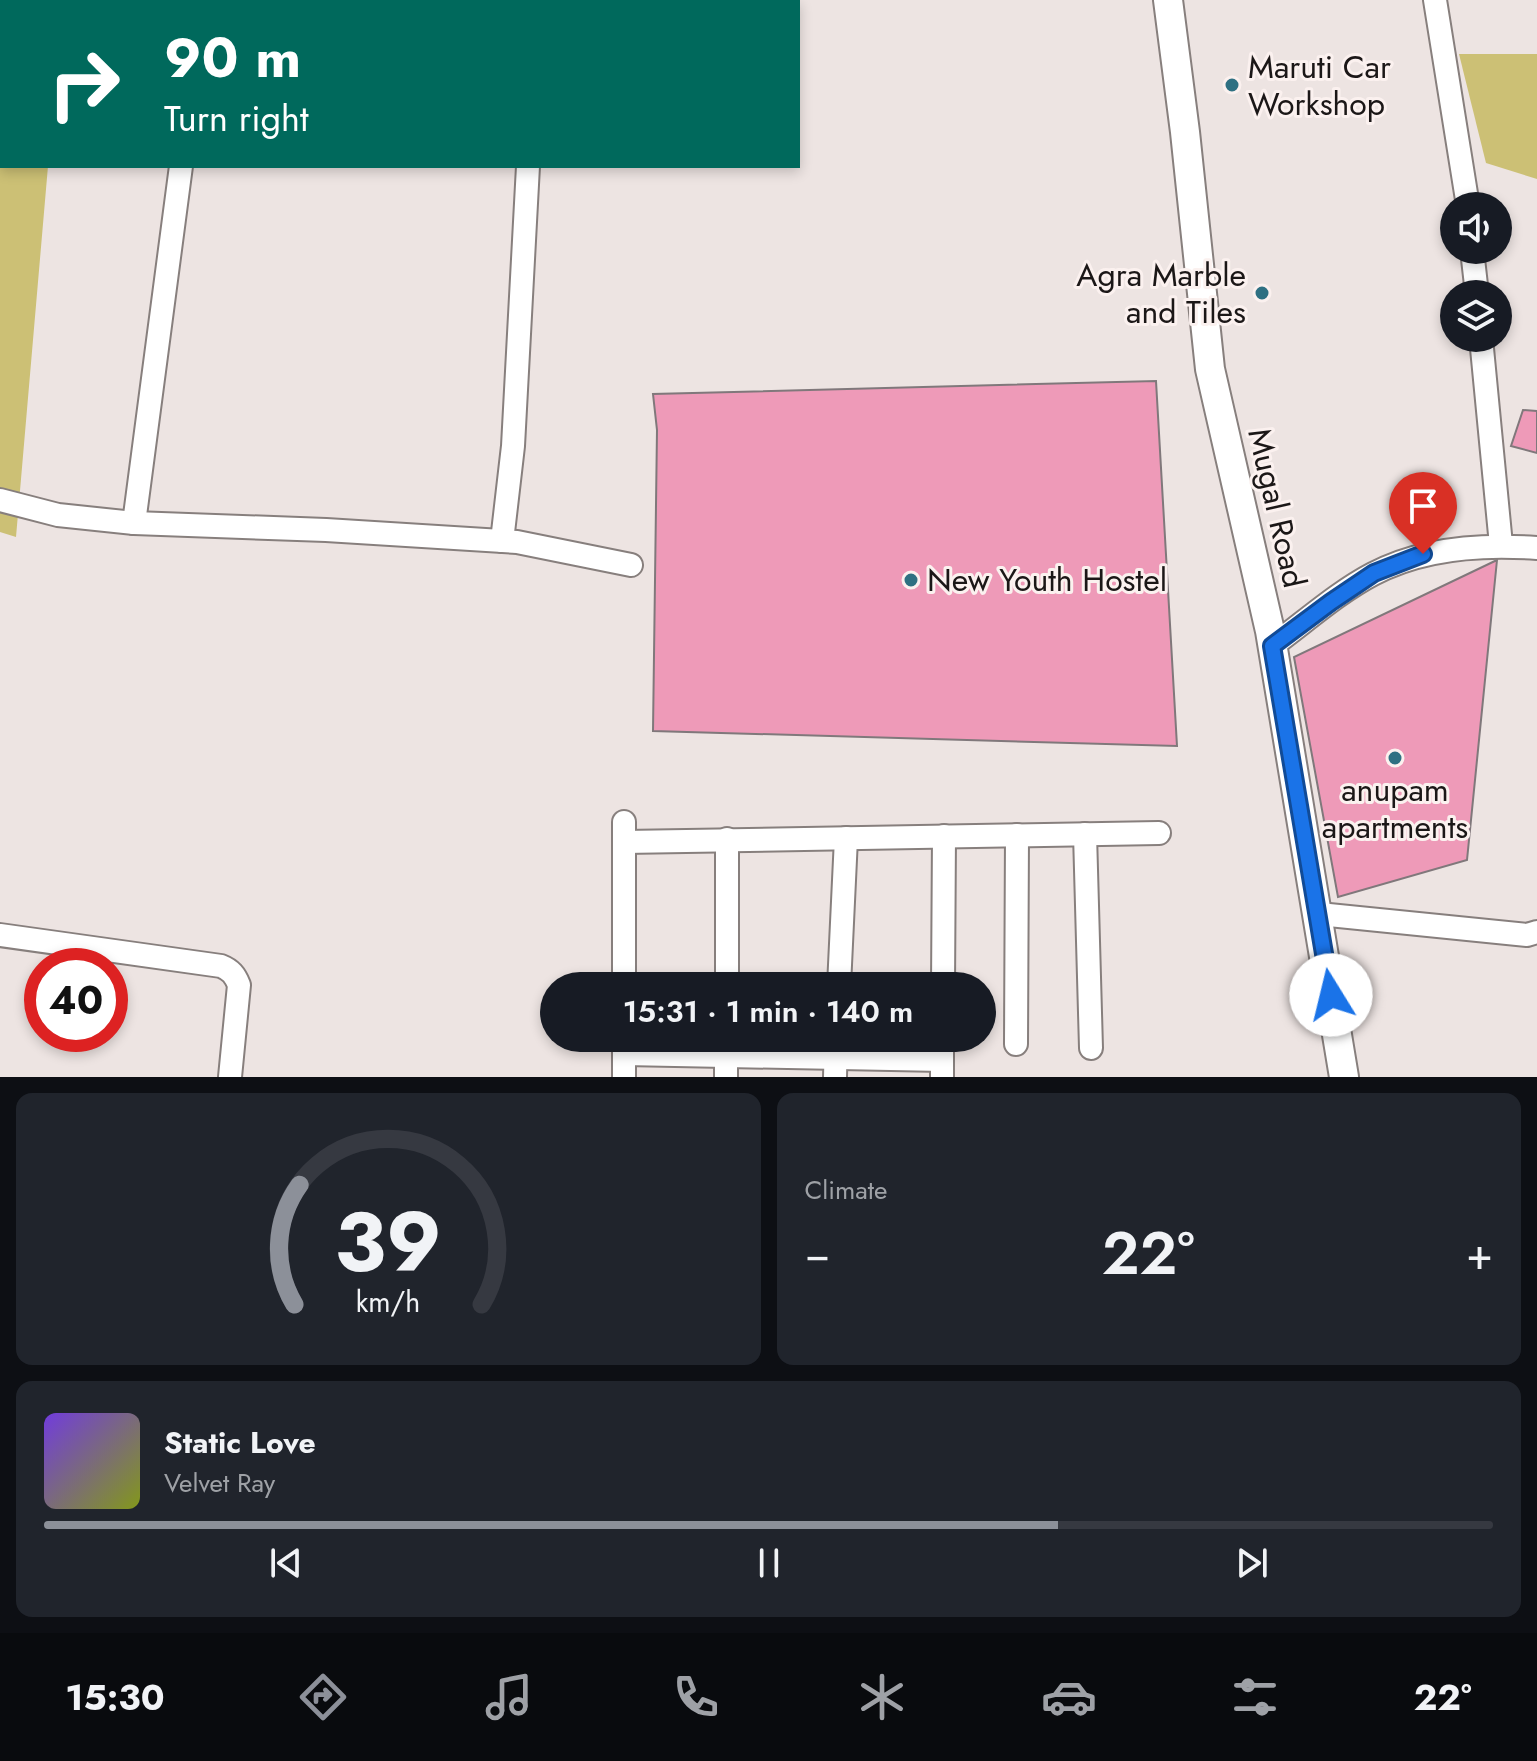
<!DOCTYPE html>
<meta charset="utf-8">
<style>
:root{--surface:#171b24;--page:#20242c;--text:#f1f3f6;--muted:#9ea1a6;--line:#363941;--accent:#8c9099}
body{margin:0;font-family:Jost,sans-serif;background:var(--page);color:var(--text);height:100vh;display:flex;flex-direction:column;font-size:30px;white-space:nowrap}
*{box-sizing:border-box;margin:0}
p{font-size:26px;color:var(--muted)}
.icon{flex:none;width:44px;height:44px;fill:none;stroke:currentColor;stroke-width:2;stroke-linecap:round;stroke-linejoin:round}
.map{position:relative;height:1077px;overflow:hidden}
.drawer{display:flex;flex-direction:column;gap:16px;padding:16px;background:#0d0f14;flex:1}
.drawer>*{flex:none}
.hud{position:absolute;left:0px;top:0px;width:800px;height:168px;box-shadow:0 4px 12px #0003;background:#00695c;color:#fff;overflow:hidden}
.fabs{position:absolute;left:1440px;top:192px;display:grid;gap:16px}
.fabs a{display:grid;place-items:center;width:72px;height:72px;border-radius:50%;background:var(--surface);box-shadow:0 4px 12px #0003;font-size:40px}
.speed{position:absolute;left:24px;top:948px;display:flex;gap:16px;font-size:40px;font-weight:700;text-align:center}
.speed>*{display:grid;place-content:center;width:104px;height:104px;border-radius:50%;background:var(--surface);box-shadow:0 4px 12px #0003;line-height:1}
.speed .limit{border:12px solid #d22;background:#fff;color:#111}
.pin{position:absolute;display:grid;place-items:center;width:68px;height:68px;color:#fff;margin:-82px -34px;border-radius:50% 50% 50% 0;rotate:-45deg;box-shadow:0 0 8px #0007}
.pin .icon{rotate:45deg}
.me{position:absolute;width:88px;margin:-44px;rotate:351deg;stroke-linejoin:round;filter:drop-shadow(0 0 6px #0008)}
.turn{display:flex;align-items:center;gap:28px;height:168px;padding:0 32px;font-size:36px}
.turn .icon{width:104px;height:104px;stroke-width:2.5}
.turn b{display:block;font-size:56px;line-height:68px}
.big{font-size:60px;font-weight:600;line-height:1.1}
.drawer .tile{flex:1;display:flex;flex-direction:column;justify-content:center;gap:12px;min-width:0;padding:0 28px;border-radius:16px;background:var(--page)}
.drawer .dial{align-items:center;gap:0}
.dial svg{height:208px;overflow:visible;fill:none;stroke:var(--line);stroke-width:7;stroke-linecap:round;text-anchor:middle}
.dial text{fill:var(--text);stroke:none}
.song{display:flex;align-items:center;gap:24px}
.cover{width:96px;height:96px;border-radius:12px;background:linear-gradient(135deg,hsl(260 70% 55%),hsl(70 70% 35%))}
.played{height:8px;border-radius:4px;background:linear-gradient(90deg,var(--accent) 70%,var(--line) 70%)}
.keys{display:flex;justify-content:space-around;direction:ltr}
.heat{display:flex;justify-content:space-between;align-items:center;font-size:44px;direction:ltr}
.drawer .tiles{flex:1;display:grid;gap:16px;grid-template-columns:1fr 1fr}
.tile:last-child{grid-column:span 2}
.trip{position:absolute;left:540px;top:972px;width:456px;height:80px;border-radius:40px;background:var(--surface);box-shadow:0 4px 12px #0003;font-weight:600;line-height:80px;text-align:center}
.tabs{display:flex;height:128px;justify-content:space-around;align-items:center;background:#090b0e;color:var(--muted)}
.tabs .icon{width:56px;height:56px}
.tabs .current{color:var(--accent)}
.tabs b{font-size:36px;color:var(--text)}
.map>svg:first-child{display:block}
.green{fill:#ccc075}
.building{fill:#ee9ab8;stroke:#80787b;stroke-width:2}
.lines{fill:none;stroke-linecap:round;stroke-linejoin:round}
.service-casing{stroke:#877f7d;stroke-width:15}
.minor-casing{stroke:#877f7d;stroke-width:26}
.tertiary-casing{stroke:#877f7d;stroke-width:32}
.service{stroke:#fff;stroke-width:11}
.minor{stroke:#fff;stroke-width:22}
.tertiary{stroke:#fff;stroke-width:28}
.route-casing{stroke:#114b97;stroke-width:20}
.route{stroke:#1a73e8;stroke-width:14}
.poi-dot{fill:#2e7082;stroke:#fbf1ef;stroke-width:3}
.labels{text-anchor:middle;stroke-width:6;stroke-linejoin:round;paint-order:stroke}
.poi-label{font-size:32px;fill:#1b1717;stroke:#fbf1ef;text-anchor:start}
.street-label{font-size:32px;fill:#1b1717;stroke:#fbf1ef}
</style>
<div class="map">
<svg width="1537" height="1077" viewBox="0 0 1537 1077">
<rect width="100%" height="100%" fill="#ede4e2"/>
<!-- green -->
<g class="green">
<polygon points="0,0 52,2 2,2 2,166 48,166 16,537 0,532"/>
<polygon points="1459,54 1537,54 1537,179 1486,163"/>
</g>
<!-- building -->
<g class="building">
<polygon points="1156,381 1177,746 653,731 657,430 653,394"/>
<polygon points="1523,410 1537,411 1537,453 1511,446"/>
<polygon points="1497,560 1467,860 1338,897 1294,657"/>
</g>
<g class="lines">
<defs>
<polyline id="service" points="361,0 395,2"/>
<g id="minor">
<polyline points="169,0 169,2"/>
<polyline points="1435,0 1468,206"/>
<polyline points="535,2 535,0"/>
<polyline points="1472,250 1477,294"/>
<polyline points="1481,338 1501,545"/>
<polyline points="0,500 58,515 134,523 326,530 517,542 631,565"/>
<polyline points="134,523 181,166"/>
<polyline points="502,541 513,446 528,166"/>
<path d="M1272,646C1305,622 1337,593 1373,574C1422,548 1483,544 1537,548"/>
<polyline points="624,822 624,986"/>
<polyline points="1085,834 1091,1048"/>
<polyline points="624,842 1159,833"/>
<polyline points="1319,914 1527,935 1537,932"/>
<path d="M0,935L221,966C231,970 235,975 239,985L230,1077"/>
<polyline points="727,986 727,839"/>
<polyline points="839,986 846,838"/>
<polyline points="943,986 944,836"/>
<polyline points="624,1038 624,1077"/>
<polyline points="1016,1044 1017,835"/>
<polyline points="624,1054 942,1060"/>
<polyline points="726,1077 726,1038"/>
<polyline points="835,1077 836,1038"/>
<polyline points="942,1077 942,1038"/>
</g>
<polyline id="tertiary" points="1168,0 1185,132 1210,369 1270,631 1344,1077"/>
</defs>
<!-- service casing -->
<use href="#service" class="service-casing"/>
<!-- minor casing -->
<use href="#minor" class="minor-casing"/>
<!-- tertiary casing -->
<use href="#tertiary" class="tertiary-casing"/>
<!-- service -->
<use href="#service" class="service"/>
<!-- minor -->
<use href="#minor" class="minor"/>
<!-- tertiary -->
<use href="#tertiary" class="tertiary"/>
</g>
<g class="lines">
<defs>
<polyline id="route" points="1331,995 1272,646 1331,602 1374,573 1423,554"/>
</defs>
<!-- route casing -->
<use href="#route" class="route-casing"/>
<!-- route -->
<use href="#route" class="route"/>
</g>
<!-- markers -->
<g class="poi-dot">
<circle cx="1232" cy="85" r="8"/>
<circle cx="1262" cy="293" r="8"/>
<circle cx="911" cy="580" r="8"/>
<circle cx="1395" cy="758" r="8"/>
</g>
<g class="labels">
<!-- poi labels -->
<g class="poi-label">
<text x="1248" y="78">Maruti Car<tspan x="1248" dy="37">Workshop</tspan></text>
<text x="1246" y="286" text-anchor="end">Agra Marble<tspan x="1246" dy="37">and Tiles</tspan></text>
<text x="927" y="591">New Youth Hostel</text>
<text x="1395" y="801" text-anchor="middle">anupam<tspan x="1395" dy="37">apartments</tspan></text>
</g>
<!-- street labels -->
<g class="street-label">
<text transform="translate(1277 508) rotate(77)" y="11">Mugal Road</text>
</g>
</g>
</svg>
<div class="fabs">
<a><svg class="icon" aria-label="sound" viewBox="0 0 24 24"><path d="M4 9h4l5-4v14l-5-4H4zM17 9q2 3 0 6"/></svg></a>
<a><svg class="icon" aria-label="layers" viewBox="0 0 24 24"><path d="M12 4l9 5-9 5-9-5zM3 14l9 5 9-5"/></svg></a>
</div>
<div class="speed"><div class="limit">40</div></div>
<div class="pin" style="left:1423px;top:554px;background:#d93025"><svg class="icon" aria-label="arrive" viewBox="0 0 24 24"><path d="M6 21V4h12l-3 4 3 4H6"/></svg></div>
<svg class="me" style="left:1331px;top:995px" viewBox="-20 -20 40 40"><circle r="19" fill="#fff"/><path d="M0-13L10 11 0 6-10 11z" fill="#1a73e8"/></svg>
<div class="trip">15:31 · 1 min · 140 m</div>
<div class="hud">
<div class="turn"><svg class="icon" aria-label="right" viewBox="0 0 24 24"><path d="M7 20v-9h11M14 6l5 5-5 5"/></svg><div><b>90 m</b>Turn right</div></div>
</div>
</div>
<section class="drawer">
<div class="tiles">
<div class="tile dial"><svg viewBox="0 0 100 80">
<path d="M14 69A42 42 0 1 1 86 69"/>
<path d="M14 69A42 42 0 0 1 16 23" stroke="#8c9099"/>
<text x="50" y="56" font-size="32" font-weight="700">39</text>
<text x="50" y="72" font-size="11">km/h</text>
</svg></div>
<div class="tile"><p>Climate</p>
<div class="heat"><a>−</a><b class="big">22°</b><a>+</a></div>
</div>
<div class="tile">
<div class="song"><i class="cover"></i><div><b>Static Love</b><p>Velvet Ray</p></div></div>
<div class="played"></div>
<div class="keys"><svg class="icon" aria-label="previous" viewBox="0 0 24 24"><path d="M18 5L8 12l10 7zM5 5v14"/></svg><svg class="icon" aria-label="pause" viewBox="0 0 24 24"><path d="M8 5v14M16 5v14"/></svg><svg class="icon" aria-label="next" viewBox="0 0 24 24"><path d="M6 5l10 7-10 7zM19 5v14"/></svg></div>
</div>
</div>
</section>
<nav class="tabs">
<b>15:30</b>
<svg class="icon current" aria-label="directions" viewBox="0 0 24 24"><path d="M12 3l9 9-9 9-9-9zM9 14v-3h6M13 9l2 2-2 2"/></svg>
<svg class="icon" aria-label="music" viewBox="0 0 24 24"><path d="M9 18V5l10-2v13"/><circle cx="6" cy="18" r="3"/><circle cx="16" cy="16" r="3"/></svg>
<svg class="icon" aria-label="phone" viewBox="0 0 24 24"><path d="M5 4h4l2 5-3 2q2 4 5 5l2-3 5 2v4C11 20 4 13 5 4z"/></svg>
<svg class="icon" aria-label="climate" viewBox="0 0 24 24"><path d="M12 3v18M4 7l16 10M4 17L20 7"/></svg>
<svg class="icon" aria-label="car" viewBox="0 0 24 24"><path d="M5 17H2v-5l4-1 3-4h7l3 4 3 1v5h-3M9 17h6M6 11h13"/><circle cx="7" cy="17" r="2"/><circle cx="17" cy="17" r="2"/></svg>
<svg class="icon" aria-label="filters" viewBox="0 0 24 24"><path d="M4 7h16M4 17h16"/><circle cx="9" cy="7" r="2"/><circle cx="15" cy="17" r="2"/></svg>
<b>22°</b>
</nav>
